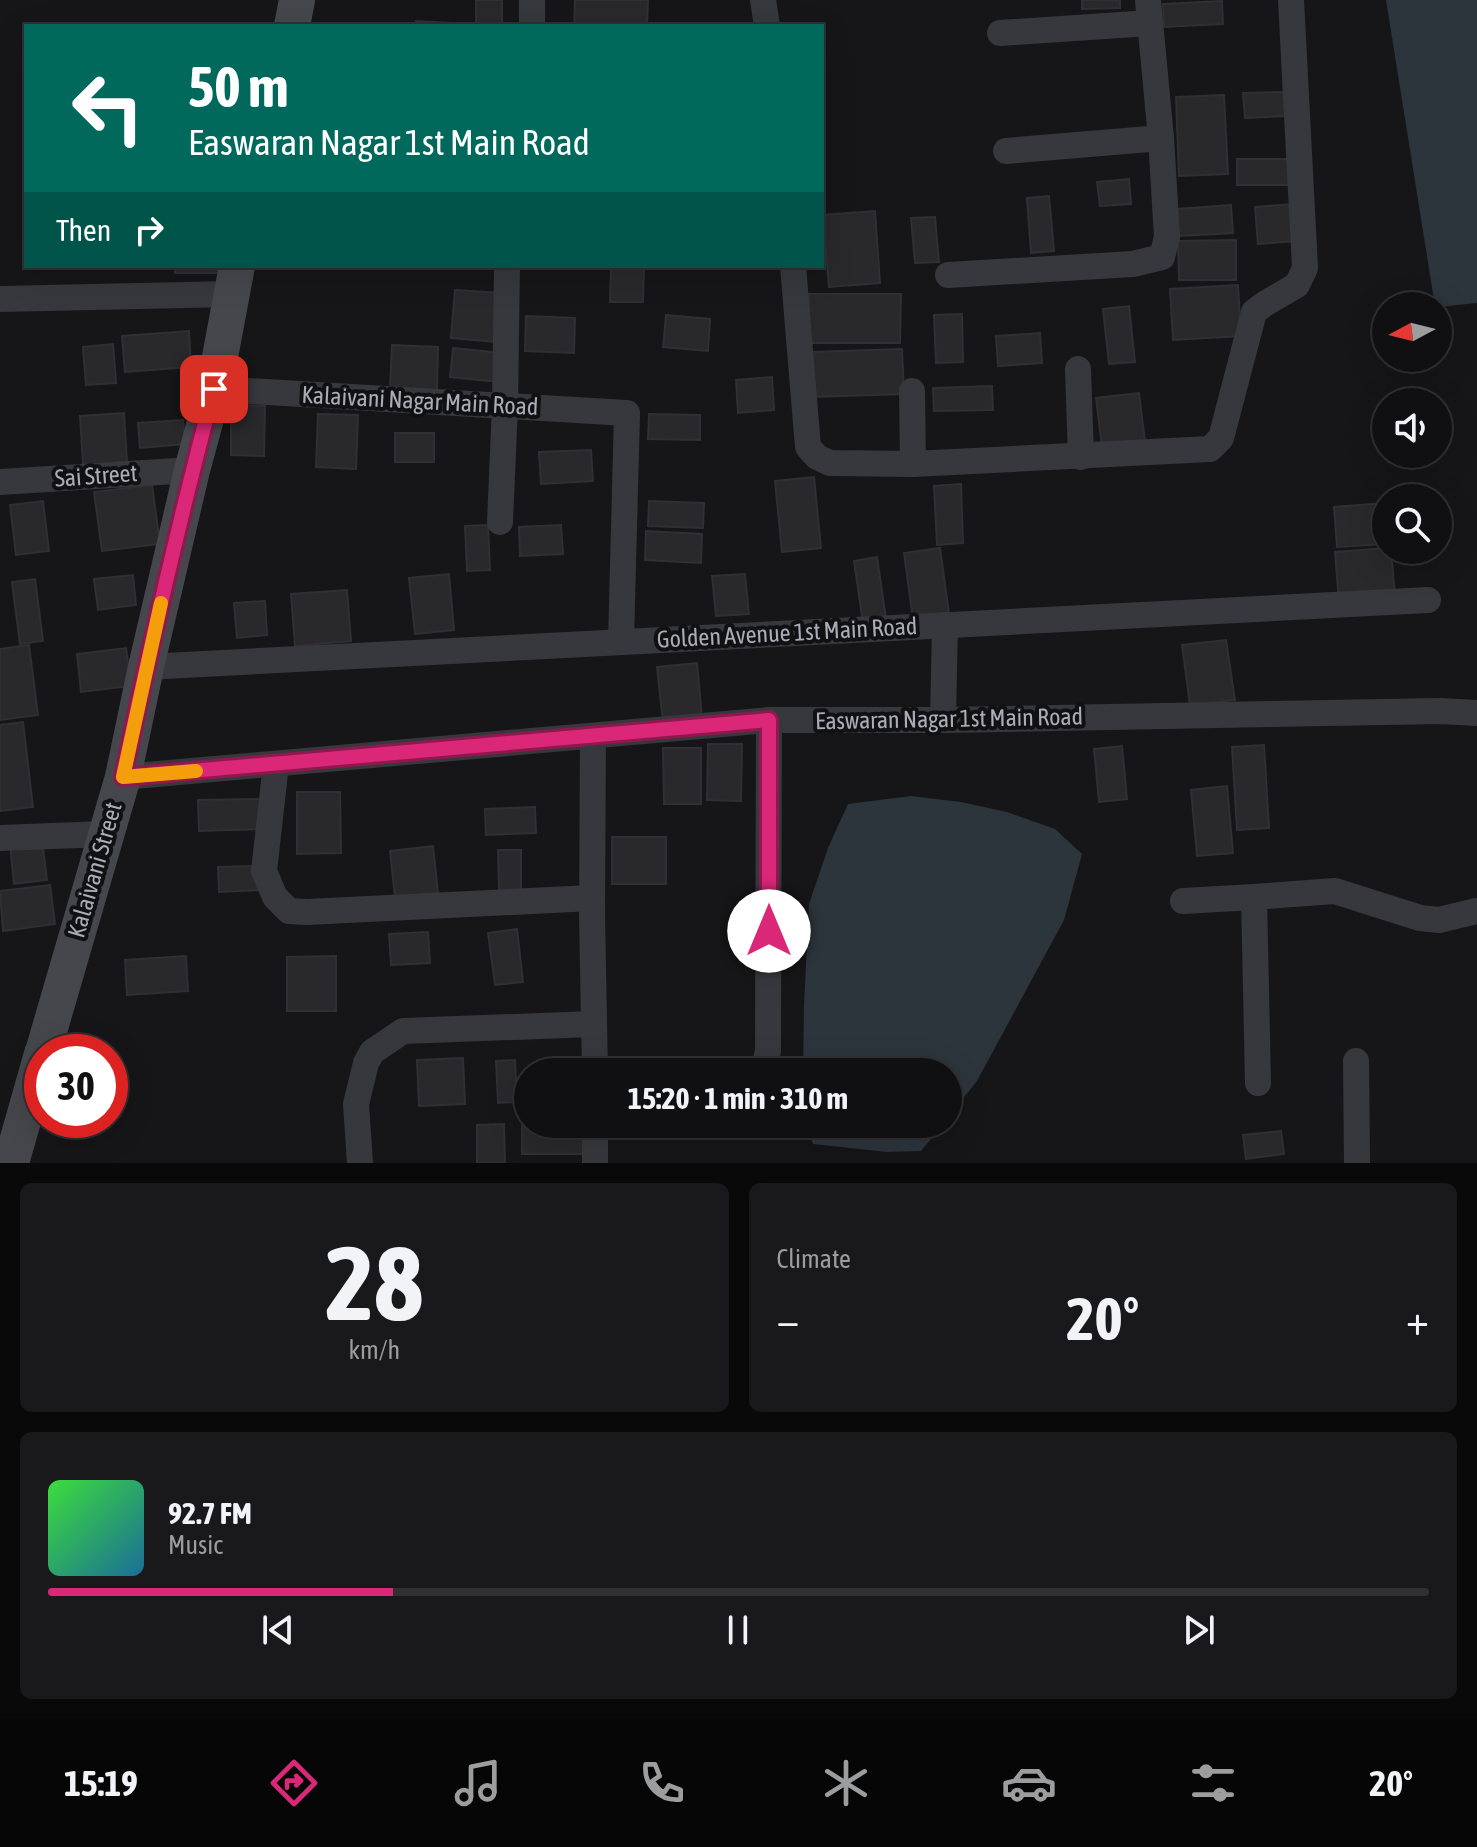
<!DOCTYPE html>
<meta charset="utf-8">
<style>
:root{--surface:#101012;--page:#19191b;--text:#f1f3f6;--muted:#9c9d9f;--line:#303032;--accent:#db2777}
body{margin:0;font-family:"Asap Condensed",sans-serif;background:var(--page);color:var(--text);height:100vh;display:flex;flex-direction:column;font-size:30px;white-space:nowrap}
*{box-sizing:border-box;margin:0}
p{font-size:26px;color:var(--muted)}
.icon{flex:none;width:44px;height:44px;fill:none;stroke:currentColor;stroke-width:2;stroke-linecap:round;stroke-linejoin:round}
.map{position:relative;height:1163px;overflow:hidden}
.sheet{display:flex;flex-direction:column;gap:20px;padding:20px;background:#09090a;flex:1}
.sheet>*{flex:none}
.top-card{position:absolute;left:24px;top:24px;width:800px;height:244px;border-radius:0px;box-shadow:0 8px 32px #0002,0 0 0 2px var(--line);background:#00695c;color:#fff;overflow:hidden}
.needle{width:52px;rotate:263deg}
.fabs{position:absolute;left:1372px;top:292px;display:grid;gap:16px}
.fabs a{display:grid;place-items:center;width:80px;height:80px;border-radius:50%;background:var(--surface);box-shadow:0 8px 32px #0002,0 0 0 2px var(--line);font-size:40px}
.speed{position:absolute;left:24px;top:1034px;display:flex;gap:16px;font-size:40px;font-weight:700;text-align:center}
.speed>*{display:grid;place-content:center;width:104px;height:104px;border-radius:50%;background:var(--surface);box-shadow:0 8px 32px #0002,0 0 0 2px var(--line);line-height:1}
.speed .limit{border:12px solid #d22;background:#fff;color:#111}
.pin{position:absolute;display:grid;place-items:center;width:68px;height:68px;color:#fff;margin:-34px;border-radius:16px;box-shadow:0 4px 12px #0006}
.me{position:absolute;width:88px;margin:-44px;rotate:0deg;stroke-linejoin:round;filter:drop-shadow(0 0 6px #0008)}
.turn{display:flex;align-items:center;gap:28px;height:168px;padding:0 32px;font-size:36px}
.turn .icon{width:104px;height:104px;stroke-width:2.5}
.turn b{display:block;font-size:56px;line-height:68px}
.then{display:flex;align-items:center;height:76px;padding:0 32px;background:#0003;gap:16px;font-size:30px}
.big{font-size:60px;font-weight:700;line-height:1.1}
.sheet .widget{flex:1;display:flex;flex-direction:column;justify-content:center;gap:12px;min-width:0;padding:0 28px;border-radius:12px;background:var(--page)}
.sheet .dial{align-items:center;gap:0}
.dial b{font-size:104px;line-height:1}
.song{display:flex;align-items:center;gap:24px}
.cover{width:96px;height:96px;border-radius:12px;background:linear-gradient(135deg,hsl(120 70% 55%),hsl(200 70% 35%))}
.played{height:8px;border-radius:4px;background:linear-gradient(90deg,var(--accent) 25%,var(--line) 25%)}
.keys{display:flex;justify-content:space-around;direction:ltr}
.heat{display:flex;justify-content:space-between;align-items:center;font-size:44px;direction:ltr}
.sheet .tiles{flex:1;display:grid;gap:20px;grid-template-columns:1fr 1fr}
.widget:last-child{grid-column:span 2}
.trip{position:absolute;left:514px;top:1058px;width:448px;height:80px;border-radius:40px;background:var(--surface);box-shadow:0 8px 32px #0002,0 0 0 2px var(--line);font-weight:700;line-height:80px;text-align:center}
.menu{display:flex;height:128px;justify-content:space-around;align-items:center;background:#060607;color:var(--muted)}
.menu .icon{width:56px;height:56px}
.menu .active{color:var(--accent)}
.menu b{font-size:36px;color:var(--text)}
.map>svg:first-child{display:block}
.water{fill:#2c353c}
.building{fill:#29292c;stroke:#303034;stroke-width:2}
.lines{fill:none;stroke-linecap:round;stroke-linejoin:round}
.street{stroke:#37383d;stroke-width:26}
.secondary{stroke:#45474d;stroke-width:36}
.route-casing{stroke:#8e194d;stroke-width:20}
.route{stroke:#db2777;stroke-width:14}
.slow{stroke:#f59e0b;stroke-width:14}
.labels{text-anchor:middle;stroke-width:8;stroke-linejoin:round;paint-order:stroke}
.street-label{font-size:24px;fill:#a8adb8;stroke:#111113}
</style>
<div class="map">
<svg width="1477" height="1163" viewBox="0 0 1477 1163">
<rect width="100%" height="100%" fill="#161618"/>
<!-- water -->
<g class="water">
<polygon points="1386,0 1477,0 1477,303 1438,307 1435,306"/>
<polygon points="911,796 961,802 1007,812 1055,829 1082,854 1064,920 977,1081 948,1117 948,1072 803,1072 804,1006 809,904 828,848 848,804"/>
<polygon points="806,1124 943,1124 921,1151 887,1152 813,1144"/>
</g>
<!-- building -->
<g class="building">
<rect x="476" y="0" width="26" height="26"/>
<polygon points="575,0 648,0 647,26 574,26"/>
<polygon points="1082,0 1120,0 1120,8 1082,9"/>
<polygon points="1222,1 1223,24 1164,27 1163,4"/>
<polygon points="416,21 471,24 471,26 416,26"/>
<polygon points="1284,92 1286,116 1245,118 1243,93"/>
<polygon points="1224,95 1228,174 1179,176 1176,97"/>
<rect x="1237" y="159" width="56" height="26"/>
<polygon points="1129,179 1131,204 1100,206 1097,182"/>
<polygon points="1049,196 1054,251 1031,253 1027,198"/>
<polygon points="1294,204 1296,241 1258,244 1255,207"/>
<polygon points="1231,205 1233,233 1179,236 1177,209"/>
<polygon points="875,211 880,283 829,287 823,215"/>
<polygon points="935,217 939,262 915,263 911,218"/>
<polygon points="1236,240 1236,280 1179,280 1178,241"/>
<polygon points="175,266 217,266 218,273 175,273"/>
<polygon points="611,266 644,266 643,302 610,302"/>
<polygon points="1238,285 1241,336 1173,340 1170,289"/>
<polygon points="455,290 501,293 497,342 451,338"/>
<polygon points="809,294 901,294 900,343 809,343"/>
<polygon points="1129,306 1135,362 1109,364 1103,309"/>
<polygon points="962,314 963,362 936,363 934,315"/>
<polygon points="666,315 710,319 708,351 663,347"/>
<polygon points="526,316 575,318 574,353 525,351"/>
<polygon points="189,331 191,367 125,372 122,336"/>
<polygon points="1040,333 1042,363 998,366 996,336"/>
<polygon points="113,344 116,383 86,385 83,347"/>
<polygon points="392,345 438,347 437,390 390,388"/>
<polygon points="453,348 501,353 498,382 450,377"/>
<polygon points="902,349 904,394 812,397 811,352"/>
<polygon points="772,377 774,410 738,413 736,380"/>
<polygon points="992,386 993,410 934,411 933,388"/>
<polygon points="1139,393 1146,450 1103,455 1096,398"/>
<polygon points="231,405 265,406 264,456 231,455"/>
<polygon points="124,413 127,462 83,465 80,416"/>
<polygon points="318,414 358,415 356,469 316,467"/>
<polygon points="649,414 700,415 700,440 648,439"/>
<polygon points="183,420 185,444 140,448 138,423"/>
<rect x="395" y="433" width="39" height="29"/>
<polygon points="591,450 593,481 541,484 539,452"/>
<polygon points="814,477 821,548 782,552 775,481"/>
<polygon points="961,484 963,543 937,545 934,486"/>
<polygon points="152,485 160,544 102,551 94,492"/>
<polygon points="43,501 49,551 16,555 10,505"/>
<polygon points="649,501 704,503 703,528 648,526"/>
<polygon points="1385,503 1386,544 1337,547 1334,507"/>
<polygon points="488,525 490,570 467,571 465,526"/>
<polygon points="561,525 563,554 520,556 519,527"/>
<polygon points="646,531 702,534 701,563 645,560"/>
<polygon points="940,548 949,614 913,619 904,553"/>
<polygon points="1386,548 1386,550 1391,550 1395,597 1339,602 1335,552"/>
<polygon points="877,557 886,619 863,623 854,561"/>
<polygon points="449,574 454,630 415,634 409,578"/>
<polygon points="745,574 749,614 716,616 712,576"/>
<polygon points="133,575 136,605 98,610 94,579"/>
<polygon points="35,579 43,641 20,644 12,582"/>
<polygon points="347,590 351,641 295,646 291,594"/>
<polygon points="265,601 267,635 237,638 234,603"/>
<polygon points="1226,640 1235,700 1190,705 1182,645"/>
<polygon points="29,645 38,715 0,720 0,649"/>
<polygon points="126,648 131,686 81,692 77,654"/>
<polygon points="697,663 702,718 663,722 657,667"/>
<polygon points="23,722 33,807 0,811 0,725"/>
<polygon points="708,744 742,744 741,801 707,800"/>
<polygon points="1264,745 1269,828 1237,830 1232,747"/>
<polygon points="1122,746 1127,799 1099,802 1094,749"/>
<polygon points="663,748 701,748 701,804 664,804"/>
<polygon points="1227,786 1233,853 1197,856 1191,790"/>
<polygon points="297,792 340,792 341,853 297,854"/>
<polygon points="263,799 263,829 199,831 198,800"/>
<polygon points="535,807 536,833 486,835 485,809"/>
<rect x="612" y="837" width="54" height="47"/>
<polygon points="42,840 47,880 14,884 10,844"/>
<polygon points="433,846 438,893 395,897 390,851"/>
<polygon points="498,850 521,850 521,890 499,890"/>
<polygon points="260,866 261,890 219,892 218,867"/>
<polygon points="50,885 55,924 3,931 0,891"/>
<polygon points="517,929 523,982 495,985 488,933"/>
<polygon points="428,932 430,963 391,965 389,934"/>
<polygon points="186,956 188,991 127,995 125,960"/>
<polygon points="336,956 336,1011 287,1011 287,957"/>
<polygon points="463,1058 465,1104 419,1106 417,1060"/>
<polygon points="515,1060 517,1102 498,1103 496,1061"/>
<polygon points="124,1068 125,1088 110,1089 110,1069"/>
<polygon points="522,1105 528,1105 528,1124 586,1124 586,1154 522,1154"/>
<polygon points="504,1124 505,1163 477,1163 477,1125"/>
<polygon points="661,1124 704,1124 704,1133 661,1135"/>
<polygon points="1281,1131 1284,1154 1246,1159 1243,1135"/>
</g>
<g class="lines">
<!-- street -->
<g class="street">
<polyline points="532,0 532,26"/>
<polyline points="763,0 767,26"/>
<polyline points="1000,33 1150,23"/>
<polyline points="1006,151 1161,138"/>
<polyline points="793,266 808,447 817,457 830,463 913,464 1210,449 1221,438 1254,312 1266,303 1297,285 1305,268 1291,0"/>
<polyline points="948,275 1133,264 1162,257 1167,237 1161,138 1148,0"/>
<polyline points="0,299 231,294"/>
<polyline points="1078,369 1081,457"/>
<polyline points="214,389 627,413 621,642"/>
<polyline points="912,391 913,464"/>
<polyline points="0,482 192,470"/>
<polyline points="500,522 505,406 507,266"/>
<polyline points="146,667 1428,600"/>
<polyline points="943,720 945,625"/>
<polyline points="593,736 592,915 595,1072"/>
<polyline points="276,764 264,871 275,897 289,911 307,912 592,898"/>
<polyline points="123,777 769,720 943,720 1441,711 1477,713"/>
<polyline points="0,838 105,834"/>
<polyline points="1183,901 1254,897"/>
<polyline points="1356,1061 1357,1163"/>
<polyline points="758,1072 764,1066 768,1051 769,720"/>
<polyline points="1258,1083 1254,897 1335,891 1420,918 1439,920 1477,911"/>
<polyline points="360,1163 356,1104 366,1063 372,1052 403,1031 594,1024"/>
<polyline points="595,1163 595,1124"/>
</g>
<!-- secondary -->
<g class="secondary">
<polyline points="292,26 297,0"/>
<polyline points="43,1052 123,777 146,667 192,470 214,389 237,266"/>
<polyline points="11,1163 42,1054"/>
</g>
</g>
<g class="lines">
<defs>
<path id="route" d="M214,389C180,517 150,647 123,777L769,720V931"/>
</defs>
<!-- route casing -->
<use href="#route" class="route-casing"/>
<!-- route -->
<use href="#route" class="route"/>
<!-- slow -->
<polyline class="slow" points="161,603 123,777 196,771"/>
</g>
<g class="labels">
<!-- street labels -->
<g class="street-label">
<text transform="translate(420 401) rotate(3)" y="8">Kalaivani Nagar Main Road</text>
<text transform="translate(96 476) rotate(-4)" y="8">Sai Street</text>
<text transform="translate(787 633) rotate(-3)" y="8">Golden Avenue 1st Main Road</text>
<text transform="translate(949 719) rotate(-1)" y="8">Easwaran Nagar 1st Main Road</text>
<text transform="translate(95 870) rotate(-74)" y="8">Kalaivani Street</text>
</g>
</g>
</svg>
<div class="fabs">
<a><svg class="needle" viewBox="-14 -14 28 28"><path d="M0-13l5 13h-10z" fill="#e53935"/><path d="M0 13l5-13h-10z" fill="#9c9d9f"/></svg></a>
<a><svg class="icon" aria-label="sound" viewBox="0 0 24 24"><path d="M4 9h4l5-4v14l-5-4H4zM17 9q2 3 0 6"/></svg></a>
<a><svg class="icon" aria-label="search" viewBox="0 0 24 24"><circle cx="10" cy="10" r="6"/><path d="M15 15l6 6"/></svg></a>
</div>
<div class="speed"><div class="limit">30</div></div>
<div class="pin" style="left:214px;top:389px;background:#d93025"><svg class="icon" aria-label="arrive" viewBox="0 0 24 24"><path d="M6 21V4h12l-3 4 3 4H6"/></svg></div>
<svg class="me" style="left:769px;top:931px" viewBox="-20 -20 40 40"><circle r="19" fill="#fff"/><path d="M0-13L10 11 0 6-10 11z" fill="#db2777"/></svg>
<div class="trip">15:20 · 1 min · 310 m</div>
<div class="top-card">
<div class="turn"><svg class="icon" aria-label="left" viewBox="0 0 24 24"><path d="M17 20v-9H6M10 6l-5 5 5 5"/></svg><div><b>50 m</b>Easwaran Nagar 1st Main Road</div></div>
<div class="then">Then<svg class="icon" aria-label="right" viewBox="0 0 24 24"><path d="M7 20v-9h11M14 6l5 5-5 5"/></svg></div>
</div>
</div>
<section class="sheet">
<div class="tiles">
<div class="widget dial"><b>28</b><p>km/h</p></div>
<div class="widget"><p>Climate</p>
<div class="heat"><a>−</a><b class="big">20°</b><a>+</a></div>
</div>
<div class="widget">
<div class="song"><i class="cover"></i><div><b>92.7 FM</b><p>Music</p></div></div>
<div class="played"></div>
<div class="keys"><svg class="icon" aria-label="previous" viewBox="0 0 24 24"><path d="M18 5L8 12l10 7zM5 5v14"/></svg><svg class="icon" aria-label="pause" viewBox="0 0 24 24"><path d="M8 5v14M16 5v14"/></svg><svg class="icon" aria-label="next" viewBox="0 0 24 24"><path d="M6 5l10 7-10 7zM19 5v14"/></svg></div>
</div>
</div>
</section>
<nav class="menu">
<b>15:19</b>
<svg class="icon active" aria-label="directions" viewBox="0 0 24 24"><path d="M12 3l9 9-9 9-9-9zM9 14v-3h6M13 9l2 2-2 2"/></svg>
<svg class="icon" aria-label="music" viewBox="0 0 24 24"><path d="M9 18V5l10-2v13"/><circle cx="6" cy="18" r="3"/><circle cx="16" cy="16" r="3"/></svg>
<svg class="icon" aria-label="phone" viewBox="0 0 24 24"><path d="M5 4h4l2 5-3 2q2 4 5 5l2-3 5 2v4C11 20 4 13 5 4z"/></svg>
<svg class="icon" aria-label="climate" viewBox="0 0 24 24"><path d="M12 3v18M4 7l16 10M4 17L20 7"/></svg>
<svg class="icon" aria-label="car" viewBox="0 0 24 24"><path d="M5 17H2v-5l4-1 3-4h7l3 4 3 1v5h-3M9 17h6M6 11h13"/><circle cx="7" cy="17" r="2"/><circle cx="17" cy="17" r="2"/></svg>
<svg class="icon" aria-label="filters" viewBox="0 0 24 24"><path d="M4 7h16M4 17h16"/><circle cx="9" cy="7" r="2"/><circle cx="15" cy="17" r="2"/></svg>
<b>20°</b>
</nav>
